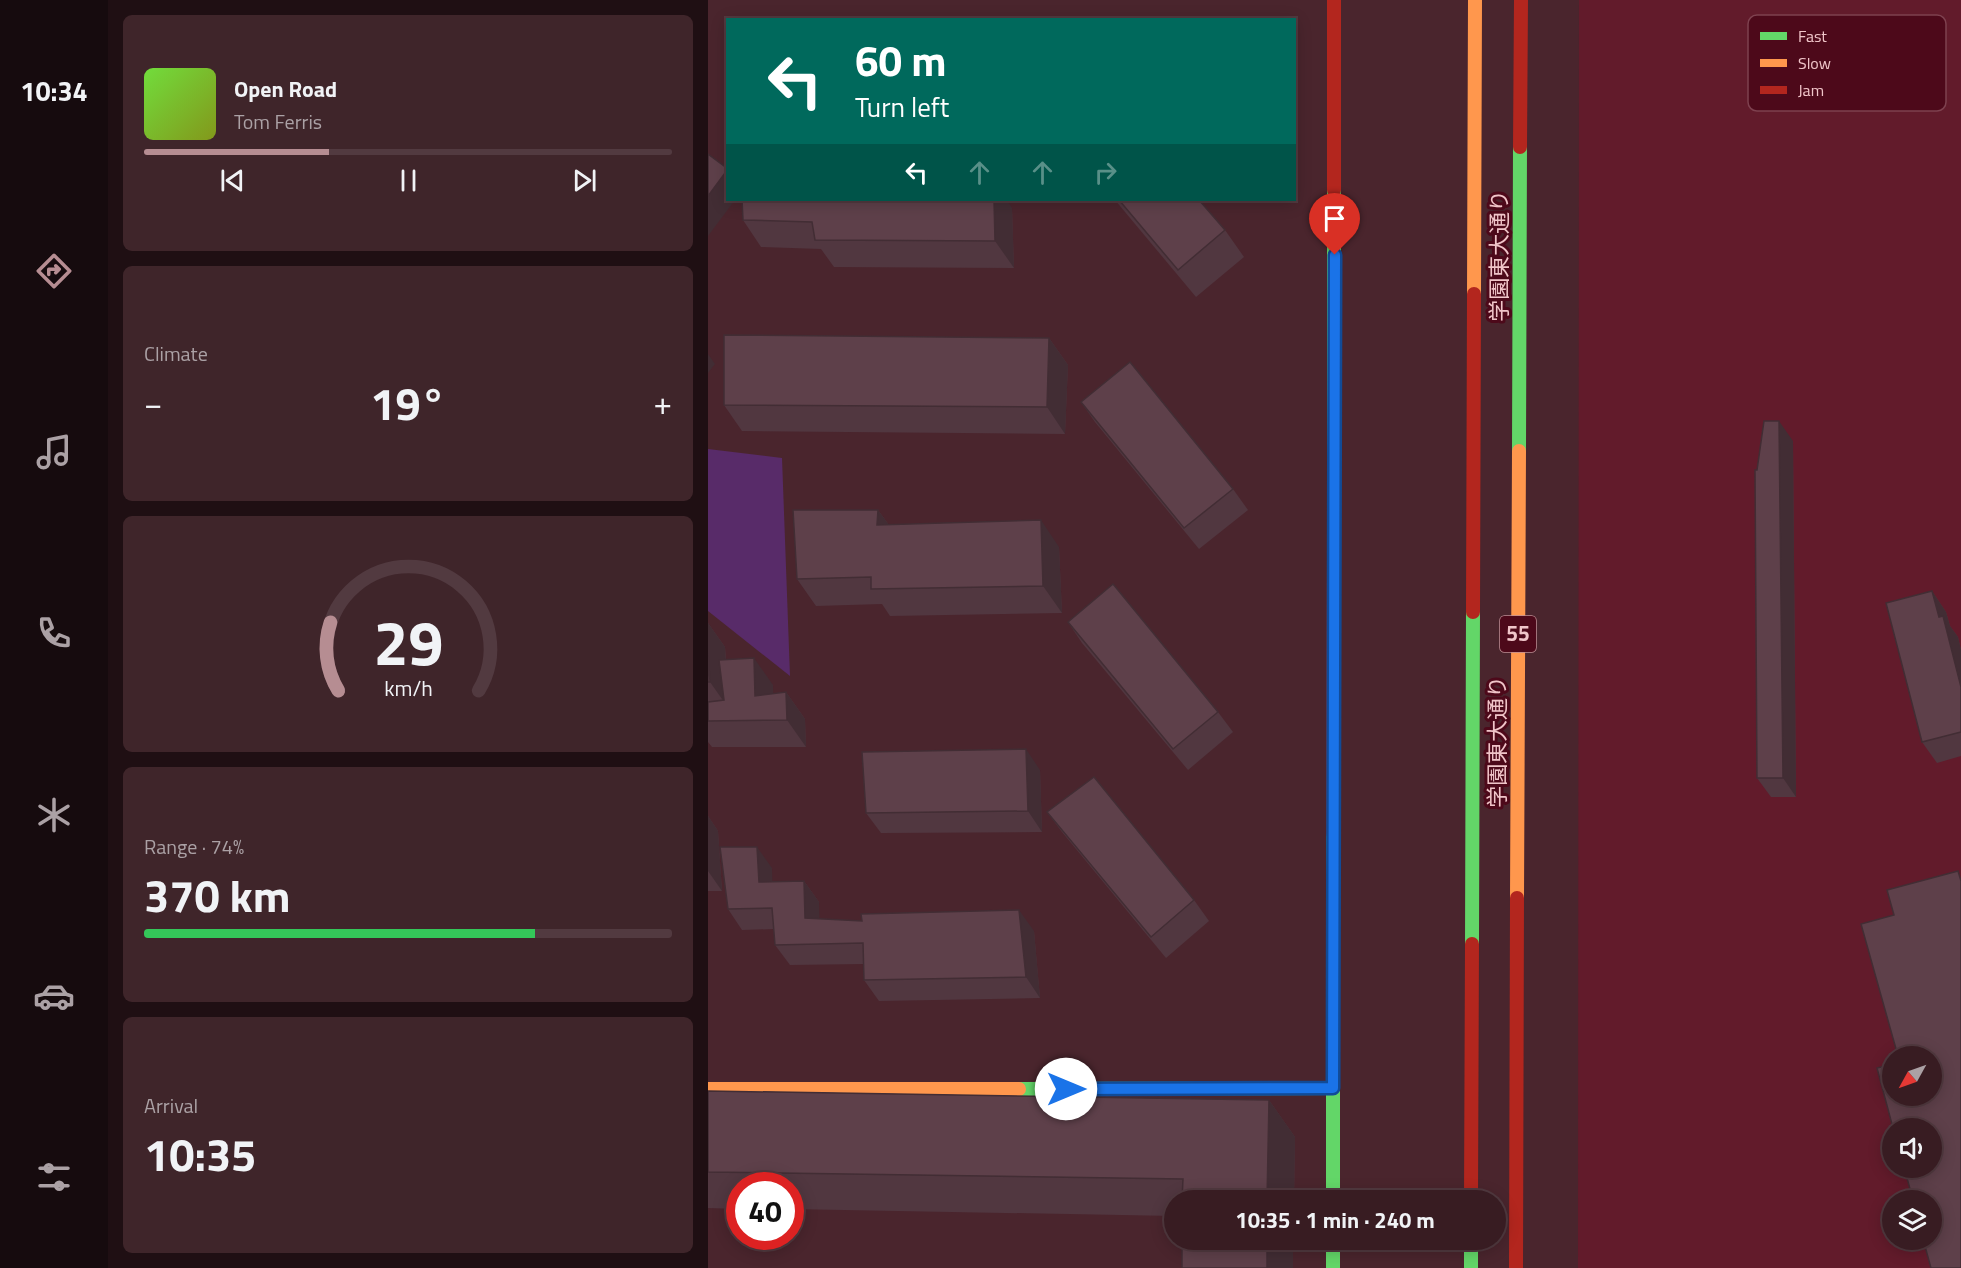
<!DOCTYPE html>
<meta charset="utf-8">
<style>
:root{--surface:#381c22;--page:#3f252a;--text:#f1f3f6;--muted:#aba1a5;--line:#523a40;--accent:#b68d92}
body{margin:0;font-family:"Titillium Web","Noto Sans JP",sans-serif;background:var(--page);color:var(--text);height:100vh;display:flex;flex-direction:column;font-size:22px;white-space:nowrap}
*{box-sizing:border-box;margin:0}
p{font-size:20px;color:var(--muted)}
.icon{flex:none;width:33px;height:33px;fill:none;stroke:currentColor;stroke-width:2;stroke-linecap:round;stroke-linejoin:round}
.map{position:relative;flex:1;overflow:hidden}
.side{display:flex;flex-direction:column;gap:15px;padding:15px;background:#1f0f13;width:600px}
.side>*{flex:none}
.top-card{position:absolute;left:18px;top:18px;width:570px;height:183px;border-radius:0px;box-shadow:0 3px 15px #0003,0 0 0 2px var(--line);background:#00695c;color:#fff;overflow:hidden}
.needle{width:39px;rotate:230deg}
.fabs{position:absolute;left:1174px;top:1046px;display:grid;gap:12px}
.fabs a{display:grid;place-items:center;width:60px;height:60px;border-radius:50%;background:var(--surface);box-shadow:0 3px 15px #0003,0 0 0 2px var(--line);font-size:30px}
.speed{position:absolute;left:18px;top:1172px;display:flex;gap:12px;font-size:30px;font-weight:700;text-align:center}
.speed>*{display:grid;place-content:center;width:78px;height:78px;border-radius:50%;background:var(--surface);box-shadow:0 3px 15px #0003,0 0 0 2px var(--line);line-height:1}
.speed .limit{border:9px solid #d22;background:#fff;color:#111}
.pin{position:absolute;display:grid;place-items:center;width:51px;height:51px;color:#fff;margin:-62px -26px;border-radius:50% 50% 50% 0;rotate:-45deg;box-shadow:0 0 6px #0007}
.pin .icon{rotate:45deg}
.me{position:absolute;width:66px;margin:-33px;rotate:90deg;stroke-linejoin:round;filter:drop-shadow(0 0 4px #0008)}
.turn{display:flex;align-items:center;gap:21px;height:126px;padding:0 30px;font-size:27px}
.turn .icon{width:78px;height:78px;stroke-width:2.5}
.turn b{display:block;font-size:42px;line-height:51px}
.lanes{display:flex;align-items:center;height:57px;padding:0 30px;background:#0003;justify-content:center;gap:30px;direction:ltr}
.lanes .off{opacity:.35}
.big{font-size:45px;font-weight:700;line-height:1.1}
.side .card{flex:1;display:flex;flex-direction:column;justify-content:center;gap:9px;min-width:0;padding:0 21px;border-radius:9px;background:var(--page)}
.side .dial{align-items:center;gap:0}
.dial svg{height:156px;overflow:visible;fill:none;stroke:var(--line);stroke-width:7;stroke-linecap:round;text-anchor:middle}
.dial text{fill:var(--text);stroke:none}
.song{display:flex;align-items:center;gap:18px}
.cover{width:72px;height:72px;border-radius:9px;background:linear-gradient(135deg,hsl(100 70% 55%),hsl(70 70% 35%))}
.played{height:6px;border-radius:3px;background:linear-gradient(90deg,var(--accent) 35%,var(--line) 35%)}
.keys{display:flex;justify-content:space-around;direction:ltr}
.heat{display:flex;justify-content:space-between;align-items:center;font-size:33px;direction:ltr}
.charge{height:9px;border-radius:4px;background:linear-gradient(90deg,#34c759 74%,var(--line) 0)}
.trip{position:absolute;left:456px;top:1190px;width:342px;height:60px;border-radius:30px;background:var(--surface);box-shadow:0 3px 15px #0003,0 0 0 2px var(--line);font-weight:700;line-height:60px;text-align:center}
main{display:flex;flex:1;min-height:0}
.tab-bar{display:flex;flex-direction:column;width:108px;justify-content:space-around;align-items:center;background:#160b0e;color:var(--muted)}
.tab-bar .icon{width:42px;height:42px}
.tab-bar .on{color:var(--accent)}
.tab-bar b{font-size:27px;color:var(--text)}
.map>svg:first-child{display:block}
.built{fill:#621b2b;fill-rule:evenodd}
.green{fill:#582b69}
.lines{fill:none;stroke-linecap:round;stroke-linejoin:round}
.fast{stroke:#63d668;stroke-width:14}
.slow{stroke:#ff974d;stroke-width:14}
.jam{stroke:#b3261e;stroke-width:14}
.wall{fill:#513740}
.shaded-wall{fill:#422d34}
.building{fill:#5e404a;stroke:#422d34;stroke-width:1.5}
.route-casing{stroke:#114b97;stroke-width:15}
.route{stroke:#1a73e8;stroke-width:10}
.labels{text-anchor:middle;stroke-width:6;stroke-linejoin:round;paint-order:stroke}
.shield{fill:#4d091a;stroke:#bf8d94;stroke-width:1.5}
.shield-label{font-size:21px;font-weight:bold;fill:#f0c5c9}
.street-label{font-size:22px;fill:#f0c5c9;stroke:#4d091a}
.key{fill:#4d091a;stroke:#7e414f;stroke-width:1.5}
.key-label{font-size:16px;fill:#f0c5c9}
</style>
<main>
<nav class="tab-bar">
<b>10:34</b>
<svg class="icon on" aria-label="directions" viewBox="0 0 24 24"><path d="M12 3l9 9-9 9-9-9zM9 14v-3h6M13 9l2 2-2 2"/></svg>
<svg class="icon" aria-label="music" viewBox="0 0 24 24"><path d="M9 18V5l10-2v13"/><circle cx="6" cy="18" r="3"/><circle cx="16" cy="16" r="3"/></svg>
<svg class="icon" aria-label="phone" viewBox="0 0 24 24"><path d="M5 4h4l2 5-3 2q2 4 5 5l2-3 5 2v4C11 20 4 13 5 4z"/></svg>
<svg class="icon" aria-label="climate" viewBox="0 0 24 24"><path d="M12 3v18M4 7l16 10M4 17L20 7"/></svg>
<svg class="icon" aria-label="car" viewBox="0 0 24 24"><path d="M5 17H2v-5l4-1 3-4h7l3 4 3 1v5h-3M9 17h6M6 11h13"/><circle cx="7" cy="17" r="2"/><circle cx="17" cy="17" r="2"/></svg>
<svg class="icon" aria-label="filters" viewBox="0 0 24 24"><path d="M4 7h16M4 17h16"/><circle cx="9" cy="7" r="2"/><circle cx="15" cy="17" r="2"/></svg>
</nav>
<section class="side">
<div class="card">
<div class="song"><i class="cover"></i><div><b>Open Road</b><p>Tom Ferris</p></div></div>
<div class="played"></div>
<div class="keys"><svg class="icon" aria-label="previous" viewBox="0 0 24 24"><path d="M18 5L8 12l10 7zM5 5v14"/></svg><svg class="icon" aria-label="pause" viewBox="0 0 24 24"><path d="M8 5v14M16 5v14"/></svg><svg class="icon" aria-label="next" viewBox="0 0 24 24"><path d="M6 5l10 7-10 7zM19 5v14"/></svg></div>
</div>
<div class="card"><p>Climate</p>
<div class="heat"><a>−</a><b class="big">19°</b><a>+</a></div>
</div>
<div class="card dial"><svg viewBox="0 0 100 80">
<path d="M14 69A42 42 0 1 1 86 69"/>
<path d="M14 69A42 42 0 0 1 10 34" stroke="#b68d92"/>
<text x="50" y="56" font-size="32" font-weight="700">29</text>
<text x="50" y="72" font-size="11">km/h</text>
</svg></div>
<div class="card"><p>Range · 74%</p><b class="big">370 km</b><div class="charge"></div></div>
<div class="card"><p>Arrival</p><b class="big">10:35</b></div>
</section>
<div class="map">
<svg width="1253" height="1268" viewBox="0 0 1253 1268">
<rect width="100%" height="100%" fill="#4a252d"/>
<!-- built -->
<path class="built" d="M871,0H1253V1268H870ZM1185,1056H1224V1095H1185ZM1185,1128H1224V1167H1185ZM1185,1200H1224V1239H1185Z"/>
<!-- green -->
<polygon class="green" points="0,449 74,458 82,676 0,611"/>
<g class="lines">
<!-- fast -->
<g class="fast">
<polyline points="811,451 812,147"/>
<polyline points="626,555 626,190"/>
<polyline points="764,944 765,612"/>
<polyline points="311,1089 625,1088"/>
<polyline points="625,1200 625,833"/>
<polyline points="625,1239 625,1268"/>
<polyline points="763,1239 763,1268"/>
</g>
<!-- slow -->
<g class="slow">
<polyline points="766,294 767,0"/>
<polyline points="809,898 811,451"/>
<polyline points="0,1089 311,1089"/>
</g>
<!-- jam -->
<g class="jam">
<polyline points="812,147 813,0"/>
<polyline points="626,190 626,0"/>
<polyline points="765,612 766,294"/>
<polyline points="625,833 626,555"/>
<polyline points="763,1200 764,944"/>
<polyline points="808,1268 809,898"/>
</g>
</g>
<!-- wall -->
<g class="wall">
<polygon points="407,200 491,200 517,230 536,257 488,297"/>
<polygon points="304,208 306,268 126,267 113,249 53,247 35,220"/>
<polygon points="341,338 360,365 357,434 34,431 16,405"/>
<polygon points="373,402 525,489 540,510 491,549 387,422"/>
<polygon points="1085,441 1088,797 1063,797 1049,778 1049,470"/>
<polygon points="170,510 181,525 351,547 354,613 182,616 174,604 108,606 89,579"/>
<polygon points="1224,591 1238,612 1242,626 1250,637 1253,650 1253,756 1229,763 1214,742"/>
<polygon points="360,622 510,712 525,732 480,770 374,643"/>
<polygon points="0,623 17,647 18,659 65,685 65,694 78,692 97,719 98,747 4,747 0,742"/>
<polygon points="332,770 334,832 173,833 158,813"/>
<polygon points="339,812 486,900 501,921 458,958 354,832"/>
<polygon points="0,816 10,831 14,891 0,891"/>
<polygon points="64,868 64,882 96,881 111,902 111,919 326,931 332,998 171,1001 156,980 156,964 82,965 67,945 66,929 34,930 20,909"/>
<polygon points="0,1091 561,1100 587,1137 586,1200 466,1200 466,1216 82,1209 82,1185 32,1185 32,1209 0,1208"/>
</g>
<!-- shaded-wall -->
<g class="shaded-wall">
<polygon points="20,169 20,200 27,200 0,236 0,196"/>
<polygon points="286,200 299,200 304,208 306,268 287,241"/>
<polygon points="341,338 360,365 357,434 339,407"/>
<polygon points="0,354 7,364 0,373"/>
<polygon points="1071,421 1085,441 1088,797 1075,778"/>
<polygon points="170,510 189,536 169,525"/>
<polygon points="333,520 351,547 354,613 335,586"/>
<polygon points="1224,591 1238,612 1242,626 1250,637 1253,650 1253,687 1231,617"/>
<polygon points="0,623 17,647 21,709 2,682 0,653"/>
<polygon points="46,658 65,685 66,720 47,696"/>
<polygon points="78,692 97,719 98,747 79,720"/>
<polygon points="318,749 332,770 334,832 320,811"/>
<polygon points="0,816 10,831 14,891 0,871"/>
<polygon points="49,847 64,868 65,903 51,882"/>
<polygon points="96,881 111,902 112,939 97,918"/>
<polygon points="311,910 326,931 332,998 318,977"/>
<polygon points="561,1100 587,1137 586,1200 559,1200"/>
<rect x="559" y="1239" width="26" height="29"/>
</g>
<!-- building -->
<g class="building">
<polygon points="0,154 20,169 0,196"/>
<polygon points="34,200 286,200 287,241 107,240 104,222 35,220"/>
<polygon points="411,200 491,200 517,230 470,270"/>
<polygon points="16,335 341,338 339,407 16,405"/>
<polygon points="422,362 525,489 476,528 373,402"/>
<polygon points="1056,421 1071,421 1075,778 1049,778 1047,470 1049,470"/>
<polygon points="85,510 170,510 169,525 333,520 335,586 163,589 163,577 89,579"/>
<polygon points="405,584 510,712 465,749 360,622"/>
<polygon points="1224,591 1231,617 1235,616 1253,687 1253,732 1214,742 1178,603"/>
<polygon points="0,653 2,682 0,682"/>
<polygon points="46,658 47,696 78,692 79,720 0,721 0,702 16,700 11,660"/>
<polygon points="318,749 320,811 158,813 154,752"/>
<polygon points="386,777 486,900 443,937 339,812"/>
<polygon points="12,847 49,847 51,882 96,881 97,918 154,921 153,914 311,910 318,977 156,980 155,943 67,945 64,908 20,909"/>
<polygon points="1250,871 1253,881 1253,1268 1223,1268 1215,1239 1224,1239 1224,1200 1205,1200 1196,1167 1224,1167 1224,1128 1185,1128 1169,1068 1185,1064 1185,1095 1224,1095 1224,1056 1190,1056 1153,924 1186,915 1179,890"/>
<polygon points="0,1091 561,1100 559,1200 474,1200 475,1179 0,1172"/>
<rect x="474" y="1239" width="85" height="29"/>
</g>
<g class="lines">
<defs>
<polyline id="route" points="358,1089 625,1088 627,255"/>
</defs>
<!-- route casing -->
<use href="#route" class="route-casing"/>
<!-- route -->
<use href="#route" class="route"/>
</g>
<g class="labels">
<!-- shield labels -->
<rect class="shield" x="792" y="616" width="36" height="36" rx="4.5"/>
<g class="shield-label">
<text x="810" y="641">55</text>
</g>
<!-- street labels -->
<g class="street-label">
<text transform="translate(791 256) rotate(-90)" y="8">学園東大通り</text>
<text transform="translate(789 742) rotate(-90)" y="8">学園東大通り</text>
</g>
</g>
<!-- legend -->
<rect x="1040" y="15" width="198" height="96" rx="9" class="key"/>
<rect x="1052" y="32" width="27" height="8" fill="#63d668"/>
<rect x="1052" y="59" width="27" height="8" fill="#ff974d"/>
<rect x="1052" y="86" width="27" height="8" fill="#b3261e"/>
<g class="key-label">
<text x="1090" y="42">Fast</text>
<text x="1090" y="69">Slow</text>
<text x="1090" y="96">Jam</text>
</g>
</svg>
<div class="fabs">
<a><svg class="needle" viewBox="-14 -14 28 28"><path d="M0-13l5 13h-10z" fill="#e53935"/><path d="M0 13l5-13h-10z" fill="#aba1a5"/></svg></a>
<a><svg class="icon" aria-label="sound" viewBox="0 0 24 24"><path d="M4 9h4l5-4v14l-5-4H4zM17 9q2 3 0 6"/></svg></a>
<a><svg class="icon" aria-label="layers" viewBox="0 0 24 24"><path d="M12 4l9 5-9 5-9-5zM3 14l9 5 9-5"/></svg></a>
</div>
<div class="speed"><div class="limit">40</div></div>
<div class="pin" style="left:627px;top:255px;background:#d93025"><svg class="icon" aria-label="arrive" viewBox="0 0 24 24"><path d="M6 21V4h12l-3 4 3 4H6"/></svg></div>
<svg class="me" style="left:358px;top:1089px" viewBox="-20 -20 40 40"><circle r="19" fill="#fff"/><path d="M0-13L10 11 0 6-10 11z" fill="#1a73e8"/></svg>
<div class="trip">10:35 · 1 min · 240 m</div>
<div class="top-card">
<div class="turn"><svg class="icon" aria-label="left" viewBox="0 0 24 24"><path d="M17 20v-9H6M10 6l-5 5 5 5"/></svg><div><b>60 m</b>Turn left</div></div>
<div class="lanes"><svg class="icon" aria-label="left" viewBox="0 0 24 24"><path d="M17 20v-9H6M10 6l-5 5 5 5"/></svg><svg class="icon off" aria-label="ahead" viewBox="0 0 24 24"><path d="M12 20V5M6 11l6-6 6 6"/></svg><svg class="icon off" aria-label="ahead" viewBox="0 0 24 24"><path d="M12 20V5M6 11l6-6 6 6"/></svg><svg class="icon off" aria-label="right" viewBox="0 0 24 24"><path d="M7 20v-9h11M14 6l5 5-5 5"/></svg></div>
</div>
</div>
</main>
